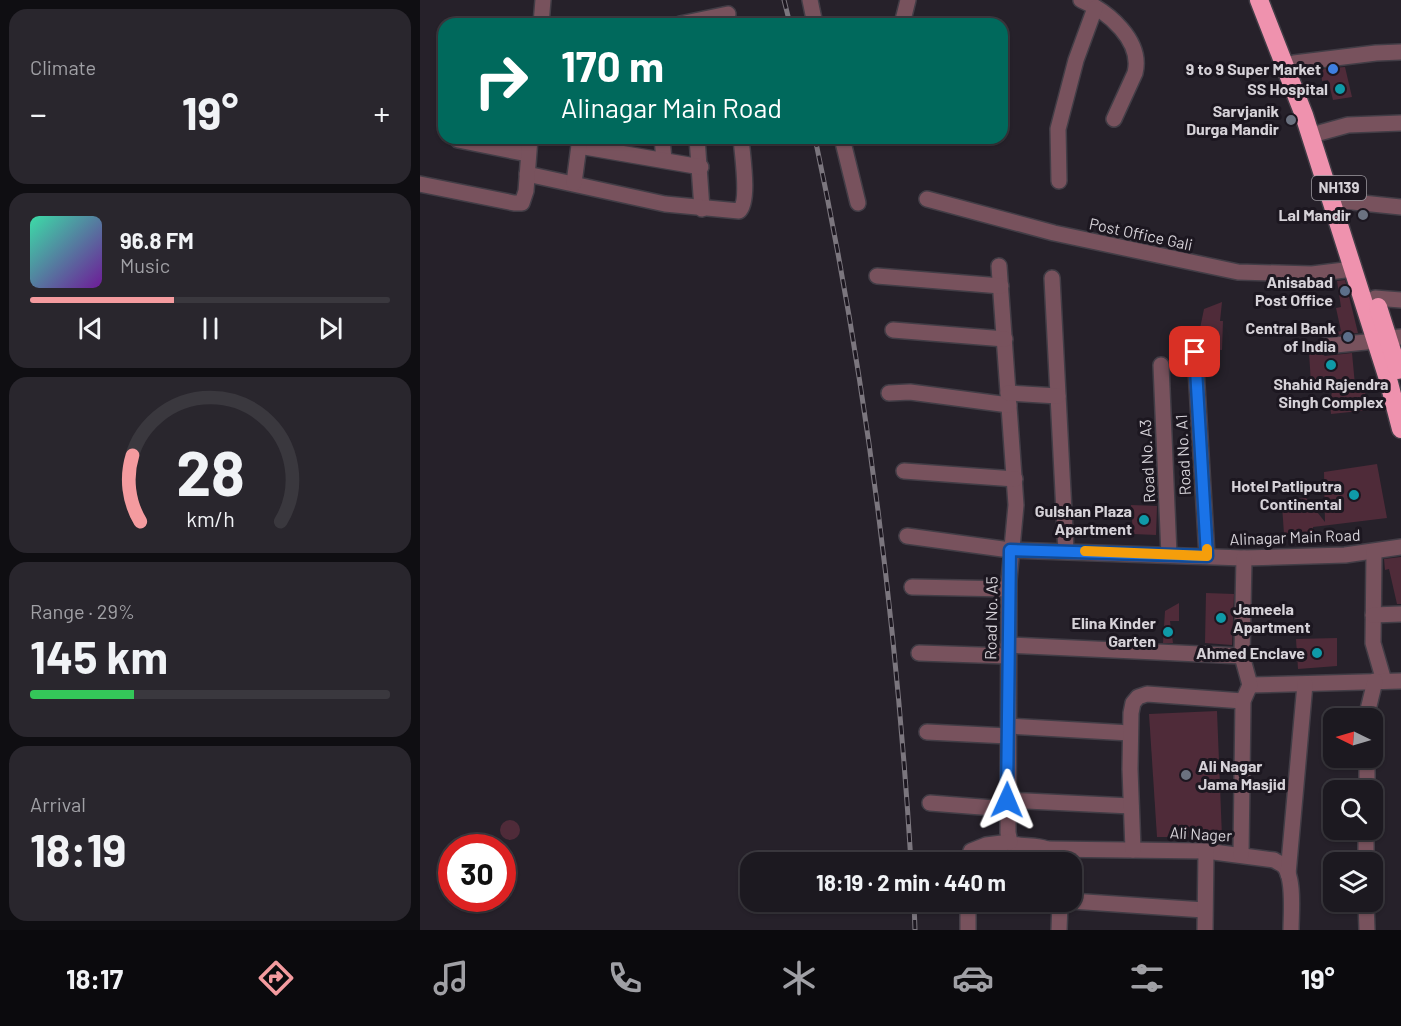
<!DOCTYPE html>
<meta charset="utf-8">
<style>
:root{--surface:#1c1920;--page:#29262d;--text:#f1f3f6;--muted:#a0a0a5;--line:#3a383e;--accent:#f49b9f}
body{margin:0;font-family:Barlow,sans-serif;background:var(--page);color:var(--text);height:100vh;display:flex;flex-direction:column;font-size:22px;white-space:nowrap}
*{box-sizing:border-box;margin:0}
p{font-size:20px;color:var(--muted)}
.icon{flex:none;width:33px;height:33px;fill:none;stroke:currentColor;stroke-width:2;stroke-linecap:round;stroke-linejoin:round}
.map{position:relative;flex:1;overflow:hidden}
.details{display:flex;flex-direction:column;gap:9px;padding:9px;background:#0f0e12;width:420px}
.details>*{flex:none}
.hud{position:absolute;left:18px;top:18px;width:570px;height:126px;border-radius:18px;box-shadow:0 2px 4px #0004,0 0 0 2px var(--line);background:#00695c;color:#fff;overflow:hidden}
.needle{width:39px;rotate:275deg}
.fabs{position:absolute;left:903px;top:708px;display:grid;gap:12px}
.fabs a{display:grid;place-items:center;width:60px;height:60px;border-radius:12px;background:var(--surface);box-shadow:0 2px 4px #0004,0 0 0 2px var(--line);font-size:30px}
.speed{position:absolute;left:18px;top:834px;display:flex;gap:12px;font-size:30px;font-weight:700;text-align:center}
.speed>*{display:grid;place-content:center;width:78px;height:78px;border-radius:50%;background:var(--surface);box-shadow:0 2px 4px #0004,0 0 0 2px var(--line);line-height:1}
.speed .limit{border:9px solid #d22;background:#fff;color:#111}
.pin{position:absolute;display:grid;place-items:center;width:51px;height:51px;color:#fff;margin:-26px;border-radius:12px;box-shadow:0 3px 9px #0006}
.me{position:absolute;width:66px;margin:-33px;rotate:1deg;stroke-linejoin:round;filter:drop-shadow(0 0 4px #0008)}
.turn{display:flex;align-items:center;gap:21px;height:126px;padding:0 24px;font-size:27px}
.turn .icon{width:78px;height:78px;stroke-width:2.5}
.turn b{display:block;font-size:42px;line-height:51px}
.big{font-size:45px;font-weight:700;line-height:1.1}
.details .tile{flex:1;display:flex;flex-direction:column;justify-content:center;gap:9px;min-width:0;padding:0 21px;border-radius:18px;background:var(--page)}
.details .dial{align-items:center;gap:0}
.dial svg{height:156px;overflow:visible;fill:none;stroke:var(--line);stroke-width:7;stroke-linecap:round;text-anchor:middle}
.dial text{fill:var(--text);stroke:none}
.song{display:flex;align-items:center;gap:18px}
.cover{width:72px;height:72px;border-radius:9px;background:linear-gradient(135deg,hsl(160 70% 55%),hsl(280 70% 35%))}
.played{height:6px;border-radius:3px;background:linear-gradient(90deg,var(--accent) 40%,var(--line) 40%)}
.keys{display:flex;justify-content:space-around;direction:ltr}
.heat{display:flex;justify-content:space-between;align-items:center;font-size:33px;direction:ltr}
.charge{height:9px;border-radius:4px;background:linear-gradient(90deg,#34c759 29%,var(--line) 0)}
.trip{position:absolute;left:320px;top:852px;width:342px;height:60px;border-radius:18px;background:var(--surface);box-shadow:0 2px 4px #0004,0 0 0 2px var(--line);font-weight:700;line-height:60px;text-align:center}
.menu{display:flex;height:96px;justify-content:space-around;align-items:center;background:#0b0a0d;color:var(--muted)}
.menu .icon{width:42px;height:42px}
.menu .current{color:var(--accent)}
.menu b{font-size:27px;color:var(--text)}
main{display:flex;flex:1;min-height:0}
.map>svg:first-child{display:block}
.building{fill:#4f2b39}
.lines{fill:none;stroke-linecap:round;stroke-linejoin:round}
.minor-casing{stroke:#423d46;stroke-width:18}
.highway-casing{stroke:#423d46;stroke-width:21}
.minor{stroke:#78525d;stroke-width:15}
.highway{stroke:#ef92ae;stroke-width:18}
.rail-casing{stroke:#7b767e;stroke-width:5}
.rail{stroke:#1c1720;stroke-width:3;stroke-dasharray:9;stroke-linecap:butt}
.route-casing{stroke:#114b97;stroke-width:15}
.route{stroke:#1a73e8;stroke-width:10}
.slow{stroke:#f59e0b;stroke-width:10}
.shop-dot{fill:#3f7fe0;stroke:#1c1720;stroke-width:2}
.culture-dot{fill:#0f9aa8;stroke:#1c1720;stroke-width:2}
.worship-dot{fill:#6b7280;stroke:#1c1720;stroke-width:2}
.service-dot{fill:#5c6f8a;stroke:#1c1720;stroke-width:2}
.labels{text-anchor:middle;stroke-width:6;stroke-linejoin:round;paint-order:stroke}
.shield{fill:#1c1720;stroke:#9e9aa1;stroke-width:1.5}
.shield-label{font-size:15px;font-weight:bold;fill:#d6d2d8}
.poi-label{font-size:16px;font-weight:bold;fill:#d6d2d8;stroke:#1c1720;text-anchor:end}
.street-label{font-size:16px;fill:#d6d2d8;stroke:#1c1720}
</style>
<main>
<section class="details">
<div class="tile"><p>Climate</p>
<div class="heat"><a>−</a><b class="big">19°</b><a>+</a></div>
</div>
<div class="tile">
<div class="song"><i class="cover"></i><div><b>96.8 FM</b><p>Music</p></div></div>
<div class="played"></div>
<div class="keys"><svg class="icon" aria-label="previous" viewBox="0 0 24 24"><path d="M18 5L8 12l10 7zM5 5v14"/></svg><svg class="icon" aria-label="pause" viewBox="0 0 24 24"><path d="M8 5v14M16 5v14"/></svg><svg class="icon" aria-label="next" viewBox="0 0 24 24"><path d="M6 5l10 7-10 7zM19 5v14"/></svg></div>
</div>
<div class="tile dial"><svg viewBox="0 0 100 80">
<path d="M14 69A42 42 0 1 1 86 69"/>
<path d="M14 69A42 42 0 0 1 10 35" stroke="#f49b9f"/>
<text x="50" y="56" font-size="32" font-weight="700">28</text>
<text x="50" y="72" font-size="11">km/h</text>
</svg></div>
<div class="tile"><p>Range · 29%</p><b class="big">145 km</b><div class="charge"></div></div>
<div class="tile"><p>Arrival</p><b class="big">18:19</b></div>
</section>
<div class="map">
<svg width="981" height="930" viewBox="0 0 981 930">
<rect width="100%" height="100%" fill="#26212a"/>
<!-- building -->
<g class="building">
<polygon points="925,67 932,97 913,100 908,80 902,81 901,69"/>
<polygon points="925,280 938,333 917,335 917,332 921,331 916,308 921,307 917,281"/>
<polygon points="802,302 800,321 803,321 802,350 784,349 777,343 784,309"/>
<polygon points="897,351 905,356 932,353 935,385 943,383 946,397 948,397 949,410 911,414 910,403 914,380 891,384 889,352"/>
<polygon points="957,464 967,518 893,527 893,532 886,541 877,543 864,534 862,505 874,499 886,498 905,522 904,472"/>
<polygon points="711,505 737,506 736,535 713,534"/>
<polygon points="981,557 981,604 977,604 969,569 965,570 964,559"/>
<polygon points="786,593 814,594 812,645 785,643"/>
<polygon points="759,603 759,621 750,621 753,643 743,643 745,611"/>
<polygon points="917,638 917,666 878,669 876,639"/>
<polygon points="797,711 802,837 737,837 729,714"/>
<circle cx="90" cy="830" r="10"/>
</g>
<g class="lines">
<defs>
<g id="minor">
<polyline points="390,0 395,24"/>
<path d="M661,0C688,11 723,41 715,73L694,119"/>
<polyline points="121,24 123,0"/>
<polyline points="260,24 308,14"/>
<polyline points="482,24 488,0"/>
<polyline points="874,63 956,53 981,52"/>
<polyline points="899,133 928,125 981,123"/>
<polyline points="242,138 244,160"/>
<polyline points="277,138 282,209"/>
<polyline points="422,138 438,203"/>
<polyline points="38,140 108,154"/>
<polyline points="159,146 281,167"/>
<path d="M107,174L245,204L319,211C330,202 322,153 321,138"/>
<polyline points="639,181 638,129 656,60 675,8"/>
<polyline points="154,183 160,138"/>
<polyline points="0,184 94,203 102,203 106,191 110,138"/>
<polyline points="507,199 634,233 818,272 892,274 933,269"/>
<polyline points="923,201 981,207"/>
<path d="M579,266L596,505L589,580L588,833L590,842L593,844C609,848 633,842 638,862"/>
<polyline points="457,276 581,286"/>
<polyline points="632,278 646,551"/>
<polyline points="955,298 981,300"/>
<polyline points="473,330 585,339"/>
<polyline points="968,338 981,337"/>
<polyline points="905,346 956,341"/>
<polyline points="775,352 787,556"/>
<polyline points="741,365 749,555"/>
<polyline points="469,393 490,392 589,405"/>
<polyline points="588,393 638,396"/>
<polyline points="484,471 595,479"/>
<polyline points="487,536 590,550 824,558 925,555 981,547"/>
<polyline points="954,552 953,643 964,681"/>
<polyline points="492,587 589,589"/>
<polyline points="953,615 981,614"/>
<polyline points="588,645 822,656"/>
<polyline points="499,653 588,656"/>
<polyline points="830,685 981,681"/>
<polyline points="946,718 955,681"/>
<polyline points="589,726 710,733"/>
<polyline points="507,732 588,736"/>
<polyline points="947,790 947,758"/>
<polyline points="587,800 711,806"/>
<polyline points="510,803 587,809"/>
<path d="M628,849L786,851L854,860C857,862 860,863 863,865C875,876 871,914 871,930"/>
<polyline points="713,850 710,769 711,713 713,703 718,697 727,694 823,701"/>
<polyline points="821,855 823,701 830,685 822,656 824,558"/>
<polyline points="548,862 551,851 566,845 590,842"/>
<polyline points="946,862 946,830"/>
<polyline points="868,874 885,684"/>
<polyline points="651,901 784,910"/>
<polyline points="548,902 548,930"/>
<polyline points="946,902 947,930"/>
<polyline points="639,930 640,902"/>
<polyline points="785,930 786,851"/>
</g>
<g id="highway">
<polyline points="839,0 884,115 968,379 981,429"/>
<polyline points="958,307 978,370"/>
</g>
</defs>
<!-- minor casing -->
<use href="#minor" class="minor-casing"/>
<!-- highway casing -->
<use href="#highway" class="highway-casing"/>
<!-- minor -->
<use href="#minor" class="minor"/>
<!-- highway -->
<use href="#highway" class="highway"/>
<defs>
<g id="rail">
<polyline points="364,0 370,24"/>
<path d="M395,138C446,377 476,619 491,862"/>
<polyline points="494,902 495,930"/>
</g>
</defs>
<!-- rail casing -->
<use href="#rail" class="rail-casing"/>
<!-- rail -->
<use href="#rail" class="rail"/>
</g>
<g class="lines">
<defs>
<polyline id="route" points="587,800 590,550 787,556 775,352"/>
</defs>
<!-- route casing -->
<use href="#route" class="route-casing"/>
<!-- route -->
<use href="#route" class="route"/>
<!-- slow -->
<polyline class="slow" points="665,551 787,556 787,549"/>
</g>
<!-- markers -->
<circle class="shop-dot" cx="913" cy="69" r="6"/>
<g class="culture-dot">
<circle cx="920" cy="89" r="6"/>
<circle cx="911" cy="365" r="6"/>
<circle cx="934" cy="495" r="6"/>
<circle cx="724" cy="520" r="6"/>
<circle cx="801" cy="618" r="6"/>
<circle cx="748" cy="632" r="6"/>
<circle cx="897" cy="653" r="6"/>
</g>
<g class="worship-dot">
<circle cx="871" cy="120" r="6"/>
<circle cx="943" cy="215" r="6"/>
<circle cx="766" cy="775" r="6"/>
</g>
<g class="service-dot">
<circle cx="925" cy="291" r="6"/>
<circle cx="928" cy="337" r="6"/>
</g>
<g class="labels">
<!-- shield labels -->
<rect class="shield" x="892" y="176" width="54" height="24" rx="4.5"/>
<g class="shield-label">
<text x="919" y="193">NH139</text>
</g>
<!-- poi labels -->
<g class="poi-label">
<text x="901" y="75">9 to 9 Super Market</text>
<text x="908" y="95">SS Hospital</text>
<text x="859" y="117">Sarvjanik<tspan x="859" dy="18">Durga Mandir</tspan></text>
<text x="931" y="221">Lal Mandir</text>
<text x="913" y="288">Anisabad<tspan x="913" dy="18">Post Office</tspan></text>
<text x="916" y="334">Central Bank<tspan x="916" dy="18">of India</tspan></text>
<text x="911" y="390" text-anchor="middle">Shahid Rajendra<tspan x="911" dy="18">Singh Complex</tspan></text>
<text x="922" y="492">Hotel Patliputra<tspan x="922" dy="18">Continental</tspan></text>
<text x="712" y="517">Gulshan Plaza<tspan x="712" dy="18">Apartment</tspan></text>
<text x="813" y="615" text-anchor="start">Jameela<tspan x="813" dy="18">Apartment</tspan></text>
<text x="736" y="629">Elina Kinder<tspan x="736" dy="18">Garten</tspan></text>
<text x="885" y="659">Ahmed Enclave</text>
<text x="778" y="772" text-anchor="start">Ali Nagar<tspan x="778" dy="18">Jama Masjid</tspan></text>
</g>
<!-- street labels -->
<g class="street-label">
<text transform="translate(721 234) rotate(12)" y="6">Post Office Gali</text>
<text transform="translate(763 455) rotate(-93)" y="6">Road No. A1</text>
<text transform="translate(727 461) rotate(-93)" y="6">Road No. A3</text>
<text transform="translate(875 537) rotate(-2)" y="6">Alinagar Main Road</text>
<text transform="translate(571 618) rotate(-89)" y="6">Road No. A5</text>
<text transform="translate(781 834) rotate(3)" y="6">Ali Nager</text>
</g>
</g>
</svg>
<div class="fabs">
<a><svg class="needle" viewBox="-14 -14 28 28"><path d="M0-13l5 13h-10z" fill="#e53935"/><path d="M0 13l5-13h-10z" fill="#a0a0a5"/></svg></a>
<a><svg class="icon" aria-label="search" viewBox="0 0 24 24"><circle cx="10" cy="10" r="6"/><path d="M15 15l6 6"/></svg></a>
<a><svg class="icon" aria-label="layers" viewBox="0 0 24 24"><path d="M12 4l9 5-9 5-9-5zM3 14l9 5 9-5"/></svg></a>
</div>
<div class="speed"><div class="limit">30</div></div>
<div class="pin" style="left:775px;top:352px;background:#d93025"><svg class="icon" aria-label="arrive" viewBox="0 0 24 24"><path d="M6 21V4h12l-3 4 3 4H6"/></svg></div>
<svg class="me" style="left:587px;top:800px" viewBox="-20 -20 40 40"><path d="M0-17L14 15 0 8-14 15z" fill="#1a73e8" stroke="#fff" stroke-width="4"/></svg>
<div class="trip">18:19 · 2 min · 440 m</div>
<div class="hud">
<div class="turn"><svg class="icon" aria-label="right" viewBox="0 0 24 24"><path d="M7 20v-9h11M14 6l5 5-5 5"/></svg><div><b>170 m</b>Alinagar Main Road</div></div>
</div>
</div>
</main>
<nav class="menu">
<b>18:17</b>
<svg class="icon current" aria-label="directions" viewBox="0 0 24 24"><path d="M12 3l9 9-9 9-9-9zM9 14v-3h6M13 9l2 2-2 2"/></svg>
<svg class="icon" aria-label="music" viewBox="0 0 24 24"><path d="M9 18V5l10-2v13"/><circle cx="6" cy="18" r="3"/><circle cx="16" cy="16" r="3"/></svg>
<svg class="icon" aria-label="phone" viewBox="0 0 24 24"><path d="M5 4h4l2 5-3 2q2 4 5 5l2-3 5 2v4C11 20 4 13 5 4z"/></svg>
<svg class="icon" aria-label="climate" viewBox="0 0 24 24"><path d="M12 3v18M4 7l16 10M4 17L20 7"/></svg>
<svg class="icon" aria-label="car" viewBox="0 0 24 24"><path d="M5 17H2v-5l4-1 3-4h7l3 4 3 1v5h-3M9 17h6M6 11h13"/><circle cx="7" cy="17" r="2"/><circle cx="17" cy="17" r="2"/></svg>
<svg class="icon" aria-label="filters" viewBox="0 0 24 24"><path d="M4 7h16M4 17h16"/><circle cx="9" cy="7" r="2"/><circle cx="15" cy="17" r="2"/></svg>
<b>19°</b>
</nav>
